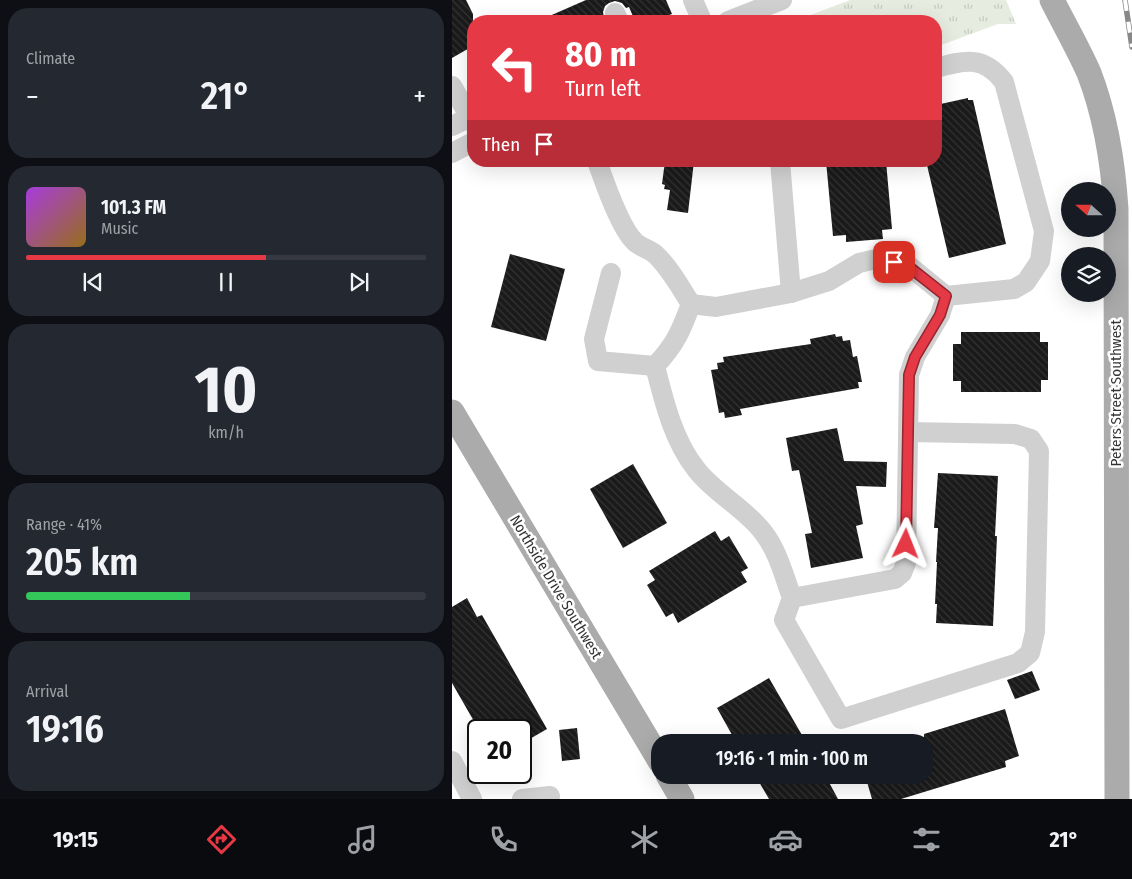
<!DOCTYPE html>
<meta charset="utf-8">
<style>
:root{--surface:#171b24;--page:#242831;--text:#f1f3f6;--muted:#9ea1a6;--line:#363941;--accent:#e63946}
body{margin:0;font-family:"Fira Sans Condensed",sans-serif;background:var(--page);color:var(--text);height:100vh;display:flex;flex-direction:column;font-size:19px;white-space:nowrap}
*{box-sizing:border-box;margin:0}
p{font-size:16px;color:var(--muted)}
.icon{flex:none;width:28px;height:28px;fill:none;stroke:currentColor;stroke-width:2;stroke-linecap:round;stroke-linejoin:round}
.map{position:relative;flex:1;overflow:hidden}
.details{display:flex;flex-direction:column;gap:8px;padding:8px;background:#0d0f14;width:452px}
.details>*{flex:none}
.hud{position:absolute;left:15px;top:15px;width:475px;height:152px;border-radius:20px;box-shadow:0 5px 20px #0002;background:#e63946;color:#fff;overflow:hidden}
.needle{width:32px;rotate:291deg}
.fabs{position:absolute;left:609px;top:182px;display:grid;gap:10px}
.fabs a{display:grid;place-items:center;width:55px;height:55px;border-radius:50%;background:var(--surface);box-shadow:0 5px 20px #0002;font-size:25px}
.speed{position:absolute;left:15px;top:719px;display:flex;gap:10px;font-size:25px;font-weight:700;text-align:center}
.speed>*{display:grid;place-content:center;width:65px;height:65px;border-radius:50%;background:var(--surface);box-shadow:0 5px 20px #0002;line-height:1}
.speed .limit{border:2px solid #111;border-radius:8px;background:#fff;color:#111}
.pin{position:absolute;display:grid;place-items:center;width:42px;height:42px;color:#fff;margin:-21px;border-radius:10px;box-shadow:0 2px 8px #0006}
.me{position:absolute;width:55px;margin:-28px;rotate:2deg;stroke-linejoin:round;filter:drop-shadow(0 0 4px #0008)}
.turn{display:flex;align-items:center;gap:18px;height:105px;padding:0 15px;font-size:22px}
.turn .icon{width:65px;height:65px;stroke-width:2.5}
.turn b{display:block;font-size:35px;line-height:42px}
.then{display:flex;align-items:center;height:48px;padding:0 15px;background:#0003;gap:10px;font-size:19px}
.big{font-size:38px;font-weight:600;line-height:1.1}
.details .tile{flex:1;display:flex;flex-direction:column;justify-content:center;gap:8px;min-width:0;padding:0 18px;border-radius:20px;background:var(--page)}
.details .dial{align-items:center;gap:0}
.dial b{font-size:65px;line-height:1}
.song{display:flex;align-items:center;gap:15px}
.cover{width:60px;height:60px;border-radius:8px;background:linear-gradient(135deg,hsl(280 70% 55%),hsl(40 70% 35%))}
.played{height:5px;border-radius:2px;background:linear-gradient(90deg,var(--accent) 60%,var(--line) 60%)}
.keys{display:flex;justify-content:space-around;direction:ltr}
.heat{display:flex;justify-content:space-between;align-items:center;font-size:28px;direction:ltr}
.charge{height:8px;border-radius:4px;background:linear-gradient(90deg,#34c759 41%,var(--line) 0)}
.trip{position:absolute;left:199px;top:734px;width:282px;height:50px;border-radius:20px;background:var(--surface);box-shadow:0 5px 20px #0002;font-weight:600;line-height:50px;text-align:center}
.tabs{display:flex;height:80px;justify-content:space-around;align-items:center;background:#090b0e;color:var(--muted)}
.tabs .icon{width:35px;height:35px}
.tabs .active{color:var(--accent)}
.tabs b{font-size:22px;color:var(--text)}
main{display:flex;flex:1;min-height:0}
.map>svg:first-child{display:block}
.park{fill:url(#park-tufts)}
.building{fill:url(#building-back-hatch)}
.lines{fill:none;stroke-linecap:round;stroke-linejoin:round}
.minor{stroke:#d0d0d0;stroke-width:20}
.major{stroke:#ababab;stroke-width:25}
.rail-casing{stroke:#888;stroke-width:5.5}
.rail{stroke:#fff;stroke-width:4;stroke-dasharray:11;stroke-linecap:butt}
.route-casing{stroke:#96252e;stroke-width:12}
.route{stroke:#e63946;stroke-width:9}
.labels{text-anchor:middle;stroke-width:5;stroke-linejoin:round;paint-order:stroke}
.street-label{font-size:15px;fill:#333;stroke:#fff}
</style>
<main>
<section class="details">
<div class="tile"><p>Climate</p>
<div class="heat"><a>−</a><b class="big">21°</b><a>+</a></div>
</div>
<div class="tile">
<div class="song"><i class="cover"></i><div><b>101.3 FM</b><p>Music</p></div></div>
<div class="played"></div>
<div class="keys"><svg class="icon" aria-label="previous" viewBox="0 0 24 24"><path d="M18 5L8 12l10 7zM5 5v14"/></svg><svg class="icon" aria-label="pause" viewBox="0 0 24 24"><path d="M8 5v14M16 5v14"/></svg><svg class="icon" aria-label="next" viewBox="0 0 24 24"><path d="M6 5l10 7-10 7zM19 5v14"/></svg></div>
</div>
<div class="tile dial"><b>10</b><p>km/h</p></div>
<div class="tile"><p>Range · 41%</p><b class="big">205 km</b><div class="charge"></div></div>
<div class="tile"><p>Arrival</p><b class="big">19:16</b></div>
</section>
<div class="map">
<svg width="680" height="799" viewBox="0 0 680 799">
<defs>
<pattern id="park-tufts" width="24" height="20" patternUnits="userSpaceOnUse" patternTransform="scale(1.25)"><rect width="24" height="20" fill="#e6ecdf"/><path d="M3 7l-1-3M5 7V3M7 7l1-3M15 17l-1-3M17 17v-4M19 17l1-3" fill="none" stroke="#c6cbc0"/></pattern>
<pattern id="building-back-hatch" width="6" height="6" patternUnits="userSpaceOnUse" patternTransform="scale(1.25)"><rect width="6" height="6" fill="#1a1a1a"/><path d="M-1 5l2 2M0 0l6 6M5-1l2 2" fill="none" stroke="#333"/></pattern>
</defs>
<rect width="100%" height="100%" fill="#fff"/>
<!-- park -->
<polygon class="park" points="398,0 554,0 564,24 546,24 484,47 484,21 343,21"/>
<!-- building -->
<g class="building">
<polygon points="0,0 14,0 21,14 21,46 0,58"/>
<polygon points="134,0 214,0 220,14 201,21 183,21 177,7 174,8 170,3 163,1 157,3 153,6 151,12 152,18 146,21 86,21"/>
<polygon points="516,98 516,100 521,100 554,244 497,258 474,161 484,161 484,105"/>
<polygon points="213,161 242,161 236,213 215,210 218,190 212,189 213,185 210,184"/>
<polygon points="374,161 434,161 440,229 430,230 431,239 394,242 394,235 381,236"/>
<polygon points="58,254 113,269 94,341 39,327"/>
<polygon points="509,332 588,332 588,342 596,342 596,380 589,380 589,392 509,392 509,381 501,381 501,344 509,344"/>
<polygon points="383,334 384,337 390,336 391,341 398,340 401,357 405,356 410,382 406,382 407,388 288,409 290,415 273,418 272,412 267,413 259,370 266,369 265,363 272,362 271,357 359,344 358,339"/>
<polygon points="385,428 392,461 435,462 434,487 404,486 411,524 404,526 411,558 359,568 353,534 360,533 347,470 340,471 334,438"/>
<polygon points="181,464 215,523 171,548 138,489"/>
<polygon points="486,473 546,476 543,536 545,536 541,626 484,623 485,604 483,604 485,562 484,562 486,528 482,528"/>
<polygon points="263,531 269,541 277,536 296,568 289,572 295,582 226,623 221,613 214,617 195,585 203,580 197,571"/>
<polygon points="15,598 25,617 30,615 95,729 69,744 69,730 27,730 0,683 0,607"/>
<polygon points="580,671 588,690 563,699 555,680"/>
<polygon points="317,678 354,742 284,742 265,708"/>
<polygon points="553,709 567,756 553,761 554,767 449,799 420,799 413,775 472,775 472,734"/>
<polygon points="125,728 128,759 110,761 107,730"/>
<polygon points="303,775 373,775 386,799 317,799"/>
</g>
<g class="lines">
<!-- minor -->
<g class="minor">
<polyline points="241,0 250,21"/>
<polyline points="163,13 167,21"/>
<polyline points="276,21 330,0"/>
<polyline points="0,86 21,123"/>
<polyline points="0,126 18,117"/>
<polyline points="0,153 21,142"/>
<path d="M145,161C152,181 168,228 183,242C188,247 197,249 203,254C218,268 228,287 239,304C229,331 223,345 203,366L146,361L142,339L159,273"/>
<polyline points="328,161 339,293"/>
<path d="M239,304L264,307L339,293L377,281L407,263L428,258L456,265L494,296L562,289L574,282L588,261L592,231L552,82C532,55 512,60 484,68"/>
<path d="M203,366C212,401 221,440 244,469C261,492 294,509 311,532C326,551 332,576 340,598L332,620L389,719L566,663L578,653L583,632L587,451L579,439L563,434L457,432"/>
<polyline points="340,598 443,579 450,573 454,563 457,375 463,357 488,315 494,296"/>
<polyline points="0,761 20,799"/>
<polyline points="70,799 98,796"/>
</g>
<!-- major -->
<g class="major">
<path d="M600,0C612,24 626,48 637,73C654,117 661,162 664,209L665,799"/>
<polyline points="0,412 208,761"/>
<polyline points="216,775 230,799"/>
</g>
<defs>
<polyline id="rail" points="673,0 680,47"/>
</defs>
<!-- rail casing -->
<use href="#rail" class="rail-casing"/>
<!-- rail -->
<use href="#rail" class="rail"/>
</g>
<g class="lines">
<defs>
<polyline id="route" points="442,262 456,266 494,296 488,315 463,357 457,375 454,544"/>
</defs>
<!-- route casing -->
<use href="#route" class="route-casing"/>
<!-- route -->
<use href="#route" class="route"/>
</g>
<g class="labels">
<!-- street labels -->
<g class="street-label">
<text transform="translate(664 393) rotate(-90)" y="5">Peters Street Southwest</text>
<text transform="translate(104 587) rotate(59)" y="5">Northside Drive Southwest</text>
</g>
</g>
</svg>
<div class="fabs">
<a><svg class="needle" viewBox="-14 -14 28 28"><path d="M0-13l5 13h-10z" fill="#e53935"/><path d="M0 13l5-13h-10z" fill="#9ea1a6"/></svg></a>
<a><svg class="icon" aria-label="layers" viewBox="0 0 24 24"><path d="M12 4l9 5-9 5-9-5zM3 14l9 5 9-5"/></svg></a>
</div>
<div class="speed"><div class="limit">20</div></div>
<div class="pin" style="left:442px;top:262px;background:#d93025"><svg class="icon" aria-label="arrive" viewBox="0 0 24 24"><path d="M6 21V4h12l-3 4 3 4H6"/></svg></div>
<svg class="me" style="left:454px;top:544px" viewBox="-20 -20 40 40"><path d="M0-17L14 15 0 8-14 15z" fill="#e63946" stroke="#fff" stroke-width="4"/></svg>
<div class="trip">19:16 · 1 min · 100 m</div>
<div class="hud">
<div class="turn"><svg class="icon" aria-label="left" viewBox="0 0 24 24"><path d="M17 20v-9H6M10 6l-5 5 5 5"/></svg><div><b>80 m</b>Turn left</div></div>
<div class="then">Then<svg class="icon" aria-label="arrive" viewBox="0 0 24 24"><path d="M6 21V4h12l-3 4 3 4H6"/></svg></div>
</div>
</div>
</main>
<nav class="tabs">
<b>19:15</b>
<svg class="icon active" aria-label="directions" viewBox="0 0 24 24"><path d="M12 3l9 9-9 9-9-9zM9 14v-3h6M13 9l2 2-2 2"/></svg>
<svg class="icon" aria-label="music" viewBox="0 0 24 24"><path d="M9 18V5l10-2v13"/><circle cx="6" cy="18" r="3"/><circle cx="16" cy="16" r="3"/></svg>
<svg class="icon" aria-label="phone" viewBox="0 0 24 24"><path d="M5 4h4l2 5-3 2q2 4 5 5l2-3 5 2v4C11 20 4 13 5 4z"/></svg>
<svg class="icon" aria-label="climate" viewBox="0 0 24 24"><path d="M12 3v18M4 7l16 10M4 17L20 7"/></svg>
<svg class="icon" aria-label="car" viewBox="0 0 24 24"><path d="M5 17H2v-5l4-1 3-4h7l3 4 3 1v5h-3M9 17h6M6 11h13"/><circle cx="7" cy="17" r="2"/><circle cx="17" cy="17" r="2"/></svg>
<svg class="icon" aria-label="filters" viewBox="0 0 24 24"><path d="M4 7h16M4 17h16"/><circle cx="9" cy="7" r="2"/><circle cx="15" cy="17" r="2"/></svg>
<b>21°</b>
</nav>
